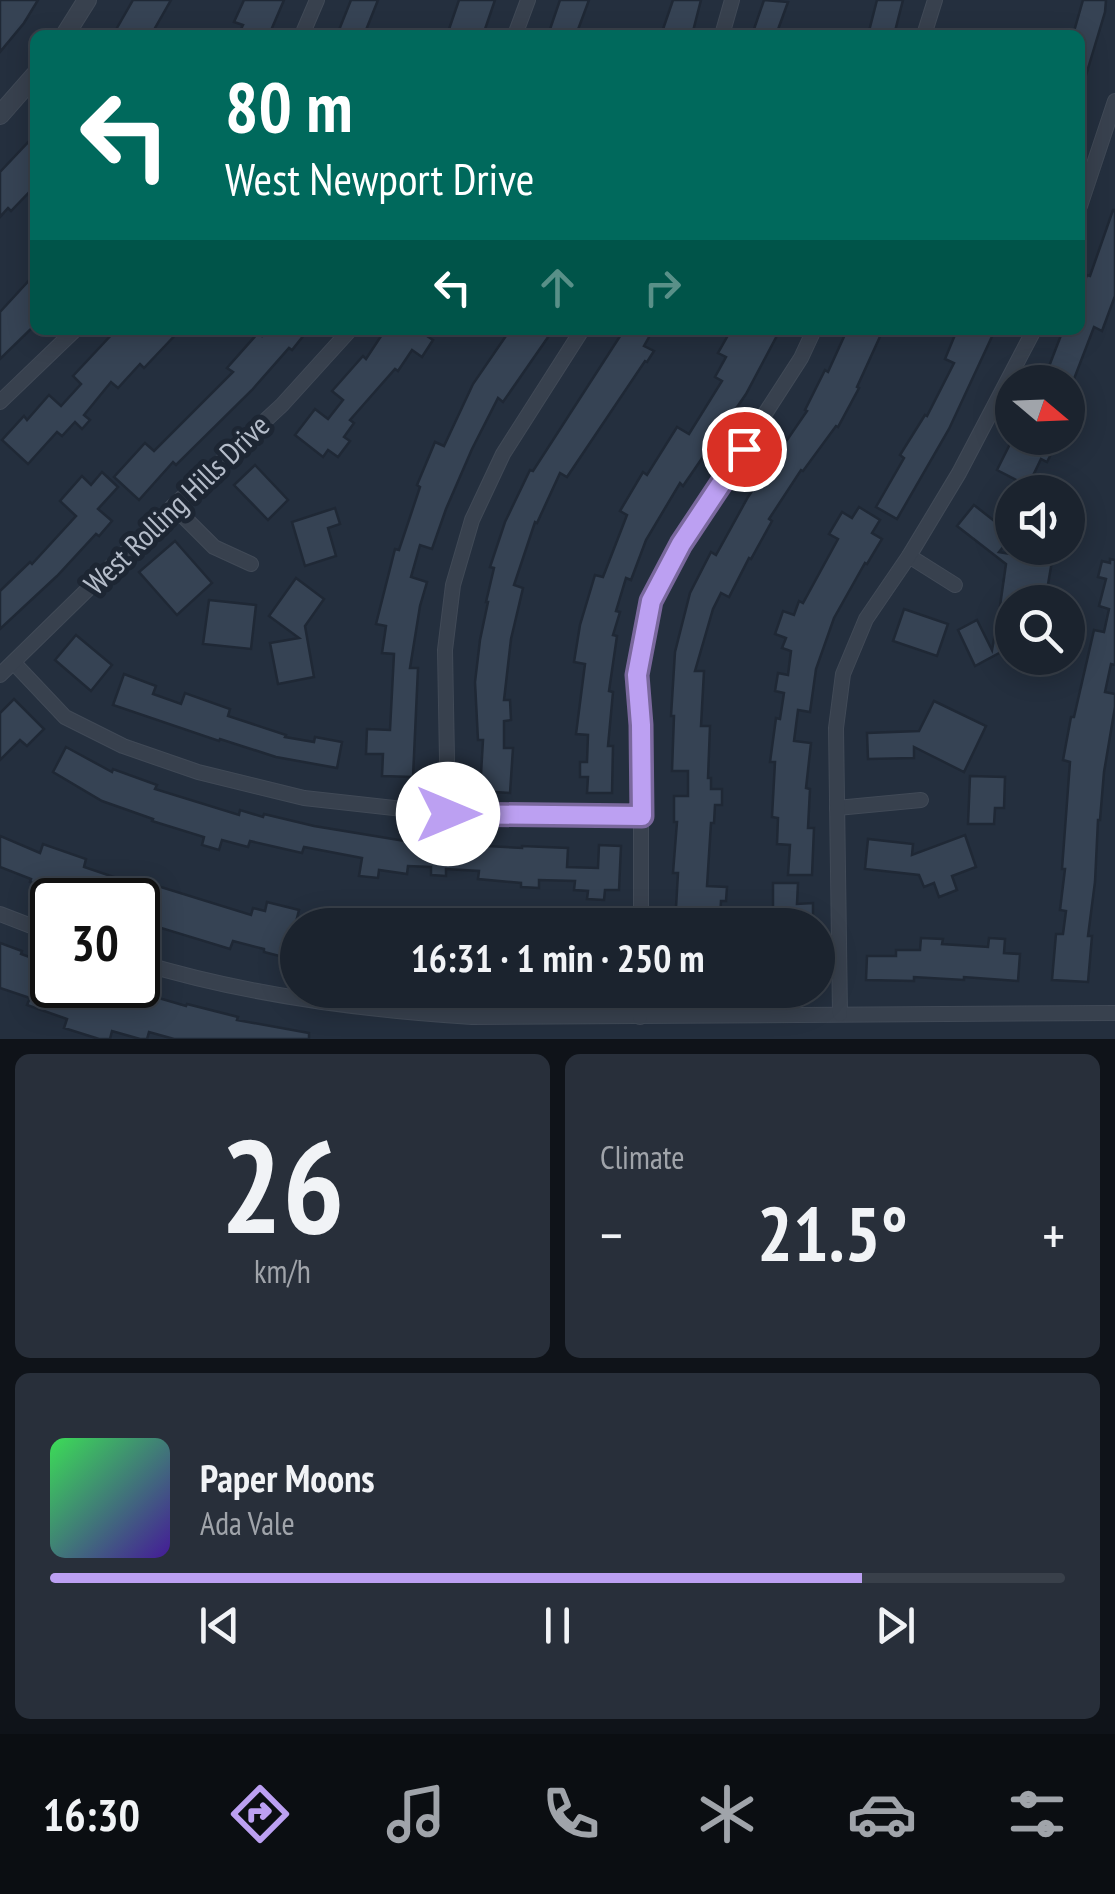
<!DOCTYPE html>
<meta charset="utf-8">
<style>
:root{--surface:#1b232e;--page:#282f3a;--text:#f1f3f6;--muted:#a0a4aa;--line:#39404a;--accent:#bca0f2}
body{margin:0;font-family:"PT Sans Narrow",sans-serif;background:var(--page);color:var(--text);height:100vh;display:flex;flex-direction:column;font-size:38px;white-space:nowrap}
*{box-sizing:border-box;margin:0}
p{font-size:32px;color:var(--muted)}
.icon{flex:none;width:55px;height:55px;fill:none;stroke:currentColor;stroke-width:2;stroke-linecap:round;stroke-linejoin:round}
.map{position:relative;height:1039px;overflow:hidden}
.sheet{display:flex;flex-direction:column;gap:15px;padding:15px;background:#0f1319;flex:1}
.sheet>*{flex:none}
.hud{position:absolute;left:30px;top:30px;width:1055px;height:305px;border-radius:15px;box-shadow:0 5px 25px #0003,0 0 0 2px var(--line);background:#00695c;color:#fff;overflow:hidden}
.needle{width:65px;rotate:109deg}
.controls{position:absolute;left:995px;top:365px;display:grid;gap:20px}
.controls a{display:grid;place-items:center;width:90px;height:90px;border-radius:50%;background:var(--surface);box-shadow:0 5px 25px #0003,0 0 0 2px var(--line);font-size:50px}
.speed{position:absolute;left:30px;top:878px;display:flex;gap:20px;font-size:50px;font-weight:700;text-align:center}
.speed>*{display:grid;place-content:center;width:130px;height:130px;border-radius:50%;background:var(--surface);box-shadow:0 5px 25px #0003,0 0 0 2px var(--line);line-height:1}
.speed .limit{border:5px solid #111;border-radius:15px;background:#fff;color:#111}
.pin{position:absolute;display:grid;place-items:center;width:85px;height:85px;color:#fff;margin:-42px;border:5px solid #fff;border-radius:50%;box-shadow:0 2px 10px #0007}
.me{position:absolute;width:110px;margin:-55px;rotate:90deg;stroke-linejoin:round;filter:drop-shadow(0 0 8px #0008)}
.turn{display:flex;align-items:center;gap:35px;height:210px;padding:0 30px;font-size:45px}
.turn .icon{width:130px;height:130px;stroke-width:2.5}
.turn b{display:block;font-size:70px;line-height:85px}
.lanes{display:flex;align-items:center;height:95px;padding:0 30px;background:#0003;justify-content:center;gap:50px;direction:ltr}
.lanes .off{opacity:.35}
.big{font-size:75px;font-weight:600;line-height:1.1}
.sheet .tile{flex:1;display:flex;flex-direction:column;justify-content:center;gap:15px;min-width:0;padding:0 35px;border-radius:15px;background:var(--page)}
.sheet .dial{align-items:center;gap:0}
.dial b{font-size:130px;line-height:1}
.song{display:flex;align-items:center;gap:30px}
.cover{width:120px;height:120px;border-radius:15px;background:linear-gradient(135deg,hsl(130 70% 55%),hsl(260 70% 35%))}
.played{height:10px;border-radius:5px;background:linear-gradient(90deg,var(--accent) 80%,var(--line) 80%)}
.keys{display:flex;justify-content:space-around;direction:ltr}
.heat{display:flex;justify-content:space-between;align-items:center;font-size:55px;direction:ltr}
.sheet .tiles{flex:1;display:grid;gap:15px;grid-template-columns:1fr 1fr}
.tile:last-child{grid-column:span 2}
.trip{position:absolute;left:280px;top:908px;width:555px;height:100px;border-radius:50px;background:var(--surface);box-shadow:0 5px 25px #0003,0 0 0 2px var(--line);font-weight:600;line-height:100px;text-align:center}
.tab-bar{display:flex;height:160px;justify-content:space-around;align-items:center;background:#0b0e12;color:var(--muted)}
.tab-bar .icon{width:70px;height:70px}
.tab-bar .active{color:var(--accent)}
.tab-bar b{font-size:45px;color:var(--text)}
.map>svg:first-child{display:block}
.building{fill:#364354;stroke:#1f2835;stroke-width:2.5}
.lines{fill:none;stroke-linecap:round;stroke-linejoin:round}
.minor-casing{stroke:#414a57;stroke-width:16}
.tertiary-casing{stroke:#414a57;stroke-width:20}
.minor{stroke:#38414e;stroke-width:14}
.tertiary{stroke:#38414e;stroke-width:18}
.route-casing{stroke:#7a689d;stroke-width:25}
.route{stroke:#bca0f2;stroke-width:18}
.labels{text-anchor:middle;stroke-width:10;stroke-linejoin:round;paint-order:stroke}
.street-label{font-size:30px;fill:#b4bcc9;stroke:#1d2633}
</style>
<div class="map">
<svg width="1115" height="1039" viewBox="0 0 1115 1039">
<rect width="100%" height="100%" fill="#242f3e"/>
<!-- building -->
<g class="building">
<polygon points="0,0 38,0 24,23 0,52"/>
<polygon points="133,0 171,0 151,35 113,35"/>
<polygon points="244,0 284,0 269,35 238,35 243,25 234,22"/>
<polygon points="351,0 378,0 364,35 337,35"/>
<polygon points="459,0 495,0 483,35 447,35"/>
<polygon points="560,0 589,0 576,35 548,35"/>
<polygon points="673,0 701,0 692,35 661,35"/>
<polygon points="764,0 788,2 776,35 752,35"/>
<polygon points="877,0 903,0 894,35 868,35"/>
<polygon points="1083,0 1106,0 1105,12 1083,85 1080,85 1080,35 1073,35"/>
<polygon points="35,135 35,186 11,211 8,208 0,217 0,172"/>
<polygon points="1113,210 1115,210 1115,296 1102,331 1094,327 1074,379 1048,369 1063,330 1080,330 1080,293 1087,275 1090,276"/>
<polygon points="35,274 35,325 0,359 0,312"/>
<polygon points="116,330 180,330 144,368 140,364 118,388 111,382 84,415 90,420 82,429 75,422 62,436 57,432 28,464 2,440 24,416 27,420 49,395 61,406 81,384 73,376"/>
<polygon points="267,330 308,330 292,350 289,348 252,390 176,465 173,462 139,500 114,477 145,443 154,451 233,372 227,368 258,333 262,336"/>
<polygon points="385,330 418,330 433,340 422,357 412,350 398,371 395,369 350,420 354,423 344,437 350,441 338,457 328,450 323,457 295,435 315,409 328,419 343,400 332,391 363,356 366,359"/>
<polygon points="510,330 553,330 503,402 498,398 472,449 446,509 432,549 420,545 411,577 427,582 420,606 410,668 418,668 413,777 382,776 383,754 366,754 367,729 390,730 394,654 382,653 386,626 376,624 395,549 399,550 420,487 417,485 435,442 444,446 473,384"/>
<polygon points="624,330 653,330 644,346 654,351 647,362 645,361 567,477 560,473 537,523 535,522 514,585 523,588 511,639 504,700 510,700 511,720 504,721 504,748 513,748 510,793 480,791 483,740 478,740 475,682 480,640 488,602 486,602 494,568 490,567 505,522 530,470 533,471"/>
<polygon points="731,330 780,330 746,394 683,486 680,483 646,540 631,580 626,578 616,611 620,612 613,635 617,636 609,691 613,692 608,746 613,746 612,793 587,793 588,777 580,777 580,762 587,762 588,735 576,734 585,664 574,662 580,625 595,575 603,577 627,515 620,511 643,472 647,475 677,427 689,434 722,381 715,377 726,357 718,353"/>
<polygon points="847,330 883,330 857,387 859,388 838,427 836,426 803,471 801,470 769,519 772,521 751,559 749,558 729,597 721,593 713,609 695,671 704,671 701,726 710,726 708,778 711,778 711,789 722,789 722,805 715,805 714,823 711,823 707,886 727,887 726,901 721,901 720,920 710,919 710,925 675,925 678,873 673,873 677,822 674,822 674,796 688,796 688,771 672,771 674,716 671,716 675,652 690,593 711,552 716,555 748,497 807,411 805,410 825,370 828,372"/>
<polygon points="957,330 995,330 949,429 897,519 876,507 904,458 900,455 925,415 927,416 954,363 945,359"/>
<polygon points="1013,438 1037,438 1055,446 1047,462 1041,459 1028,486 997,470"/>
<polygon points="255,465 288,500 268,520 234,485"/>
<polygon points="102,472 118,487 98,509 112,521 99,536 96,534 57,576 0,629 0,591 30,562 32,564 76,516 60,501 82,476 91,485"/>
<polygon points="974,505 1002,527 1000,529 1011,537 999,552 1052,561 1045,602 1012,602 1012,608 1000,606 1006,564 957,526"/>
<polygon points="859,507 880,520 872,533 882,539 867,564 865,563 834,618 816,669 810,712 798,710 794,741 811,743 806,788 810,789 808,828 814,828 812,875 788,875 790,845 777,844 778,818 772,817 775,762 770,762 776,718 780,719 784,693 775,691 778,673 788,675 791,651 782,648 786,638 775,634 783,611 794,615 799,601 803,603 838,539 829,534 842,512 852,518"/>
<polygon points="335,508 340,524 328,528 336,556 305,566 292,522"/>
<polygon points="175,541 212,583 177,615 139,572"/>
<polygon points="1110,559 1115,560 1115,665 1111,664 1105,692 1115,694 1115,707 1104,772 1100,820 1098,820 1095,882 1088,936 1092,936 1088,982 1052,980 1056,934 1063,934 1066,911 1060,910 1065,869 1062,869 1070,762 1063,760 1071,717 1074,717 1094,630 1104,632 1109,609 1099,606 1106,579 1098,577 1102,561 1110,563"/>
<polygon points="296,578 324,599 305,626 314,677 278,684 270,643 299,638 269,616"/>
<polygon points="209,600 256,605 251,649 203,644"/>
<polygon points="904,609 948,624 937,656 893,641"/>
<polygon points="977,620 992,650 996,628 1007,622 1012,634 1012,646 975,666 958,630"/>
<polygon points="76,635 112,665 91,691 55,660"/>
<polygon points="124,674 156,686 153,694 181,704 185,693 230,709 228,716 286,735 285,737 314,742 315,737 342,742 337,768 276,757 220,739 219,741 113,705"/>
<polygon points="14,699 44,729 27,746 20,740 0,760 0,713"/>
<polygon points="934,701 986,726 964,772 914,747 914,758 868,759 867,733 919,731"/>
<polygon points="66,747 112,772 113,769 157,785 155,789 239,815 240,810 263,817 264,814 314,826 411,842 522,848 522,846 568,848 567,867 598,868 599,845 621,846 619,890 605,890 604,900 587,899 588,891 574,890 575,881 539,880 539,888 521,887 521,883 478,879 479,871 446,869 446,876 431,875 431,867 408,866 407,874 379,870 378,878 359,876 362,858 304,847 302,853 250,841 248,847 222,840 219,850 202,845 204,837 152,821 153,819 102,801 53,772"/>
<polygon points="970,776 1005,777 1004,808 995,808 994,824 968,824"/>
<polygon points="965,835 976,867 952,876 957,890 939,897 934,883 924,887 919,875 865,869 868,839 913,844 912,855"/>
<polygon points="0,836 40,853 43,844 86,859 84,867 146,888 148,883 251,915 253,908 265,911 267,902 299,910 287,958 264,952 264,949 233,941 230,949 138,921 142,900 80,900 30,882 31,879 0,867"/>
<polygon points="773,883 798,883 797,904 813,903 813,925 773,925"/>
<polygon points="921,938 943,939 942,944 988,947 989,938 1005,939 1004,953 1020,954 1018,981 964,977 964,980 914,977 914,981 866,980 867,956 896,956 896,950 920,950"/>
<polygon points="0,943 22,951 21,954 52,965 52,985 100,985 134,996 135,991 186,1006 187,1004 238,1017 237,1020 309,1033 309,1039 174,1039 149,1032 147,1039 140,1039 112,1031 110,1039 99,1039 64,1028 67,1019 27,1005 30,998 0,988"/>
</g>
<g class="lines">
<defs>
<g id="minor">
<polyline points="302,35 317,0"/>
<polyline points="515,35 528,0"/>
<polyline points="722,35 732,0"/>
<polyline points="924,35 935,0"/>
<polyline points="1080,206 1115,101"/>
<polyline points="0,402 75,330"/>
<polyline points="173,506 214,547 251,564"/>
<polyline points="909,556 955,585"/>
<polyline points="14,663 65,717 123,746 198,772 304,798 448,814 642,816"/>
<polyline points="0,675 173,506 282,405 350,330"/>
<polyline points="837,808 921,800"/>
<polyline points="448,814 445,650 453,585 472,520 503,454 582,330"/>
<polyline points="0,914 52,934"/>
<polyline points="641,925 641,725 637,675 651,601 681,544 801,358 814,330"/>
<path d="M138,962C246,995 359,1010 472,1017L1115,1013"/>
<polyline points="840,1014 836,728 843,674 866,619 909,556 959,473 1034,330"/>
<polyline points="640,1017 640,990"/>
</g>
<g id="tertiary">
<polyline points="65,35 87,0"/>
<polyline points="0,115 35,75"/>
</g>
</defs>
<!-- minor casing -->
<use href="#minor" class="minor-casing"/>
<!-- tertiary casing -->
<use href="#tertiary" class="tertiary-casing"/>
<!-- minor -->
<use href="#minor" class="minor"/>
<!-- tertiary -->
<use href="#tertiary" class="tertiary"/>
</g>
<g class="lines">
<defs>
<polyline id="route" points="448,814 642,816 641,725 637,675 651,601 681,544 744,449"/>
</defs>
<!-- route casing -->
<use href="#route" class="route-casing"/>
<!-- route -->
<use href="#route" class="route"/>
</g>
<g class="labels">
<!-- street labels -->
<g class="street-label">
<text transform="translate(177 505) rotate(-44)" y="10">West Rolling Hills Drive</text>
</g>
</g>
</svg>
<div class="controls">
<a><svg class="needle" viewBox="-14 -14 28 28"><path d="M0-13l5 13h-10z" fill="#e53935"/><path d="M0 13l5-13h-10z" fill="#a0a4aa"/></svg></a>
<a><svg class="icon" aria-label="sound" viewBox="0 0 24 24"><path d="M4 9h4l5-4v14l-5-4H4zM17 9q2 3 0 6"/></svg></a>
<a><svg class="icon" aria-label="search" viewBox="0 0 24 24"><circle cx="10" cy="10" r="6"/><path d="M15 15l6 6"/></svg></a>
</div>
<div class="speed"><div class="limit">30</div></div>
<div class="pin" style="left:744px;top:449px;background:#d93025"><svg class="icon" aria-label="arrive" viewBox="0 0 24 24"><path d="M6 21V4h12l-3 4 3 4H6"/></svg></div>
<svg class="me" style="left:448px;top:814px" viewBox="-20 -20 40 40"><circle r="19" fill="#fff"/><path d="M0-13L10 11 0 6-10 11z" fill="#bca0f2"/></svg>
<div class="trip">16:31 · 1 min · 250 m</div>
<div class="hud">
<div class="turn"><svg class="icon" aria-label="left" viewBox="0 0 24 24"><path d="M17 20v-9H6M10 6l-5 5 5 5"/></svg><div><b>80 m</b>West Newport Drive</div></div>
<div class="lanes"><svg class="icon" aria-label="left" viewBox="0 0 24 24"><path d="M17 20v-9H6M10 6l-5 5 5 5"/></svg><svg class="icon off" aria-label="ahead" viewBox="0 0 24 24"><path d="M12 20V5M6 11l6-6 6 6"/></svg><svg class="icon off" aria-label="right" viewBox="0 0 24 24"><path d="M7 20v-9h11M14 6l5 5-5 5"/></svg></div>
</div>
</div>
<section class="sheet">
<div class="tiles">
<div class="tile dial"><b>26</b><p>km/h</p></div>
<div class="tile"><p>Climate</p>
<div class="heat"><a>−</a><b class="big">21.5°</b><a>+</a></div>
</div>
<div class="tile">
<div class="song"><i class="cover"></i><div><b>Paper Moons</b><p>Ada Vale</p></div></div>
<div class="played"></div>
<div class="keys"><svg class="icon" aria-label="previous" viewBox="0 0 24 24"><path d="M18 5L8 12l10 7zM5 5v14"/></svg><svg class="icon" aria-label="pause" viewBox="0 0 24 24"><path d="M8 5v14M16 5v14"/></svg><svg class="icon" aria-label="next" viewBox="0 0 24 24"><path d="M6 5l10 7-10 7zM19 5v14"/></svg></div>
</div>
</div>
</section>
<nav class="tab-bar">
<b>16:30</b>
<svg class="icon active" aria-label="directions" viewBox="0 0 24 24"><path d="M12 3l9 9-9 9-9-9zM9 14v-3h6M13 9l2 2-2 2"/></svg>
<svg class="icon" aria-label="music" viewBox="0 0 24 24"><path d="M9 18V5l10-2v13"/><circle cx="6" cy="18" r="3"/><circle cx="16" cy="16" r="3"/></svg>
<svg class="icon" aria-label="phone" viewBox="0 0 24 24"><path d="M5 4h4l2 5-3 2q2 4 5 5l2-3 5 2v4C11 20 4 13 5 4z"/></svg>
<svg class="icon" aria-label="climate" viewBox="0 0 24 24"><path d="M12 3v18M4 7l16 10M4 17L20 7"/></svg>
<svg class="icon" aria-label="car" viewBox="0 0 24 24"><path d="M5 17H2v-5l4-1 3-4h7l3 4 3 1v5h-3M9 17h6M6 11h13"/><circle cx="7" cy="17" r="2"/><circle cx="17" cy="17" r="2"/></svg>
<svg class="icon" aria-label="filters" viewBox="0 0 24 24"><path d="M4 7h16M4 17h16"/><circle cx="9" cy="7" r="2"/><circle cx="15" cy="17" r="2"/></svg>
</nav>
